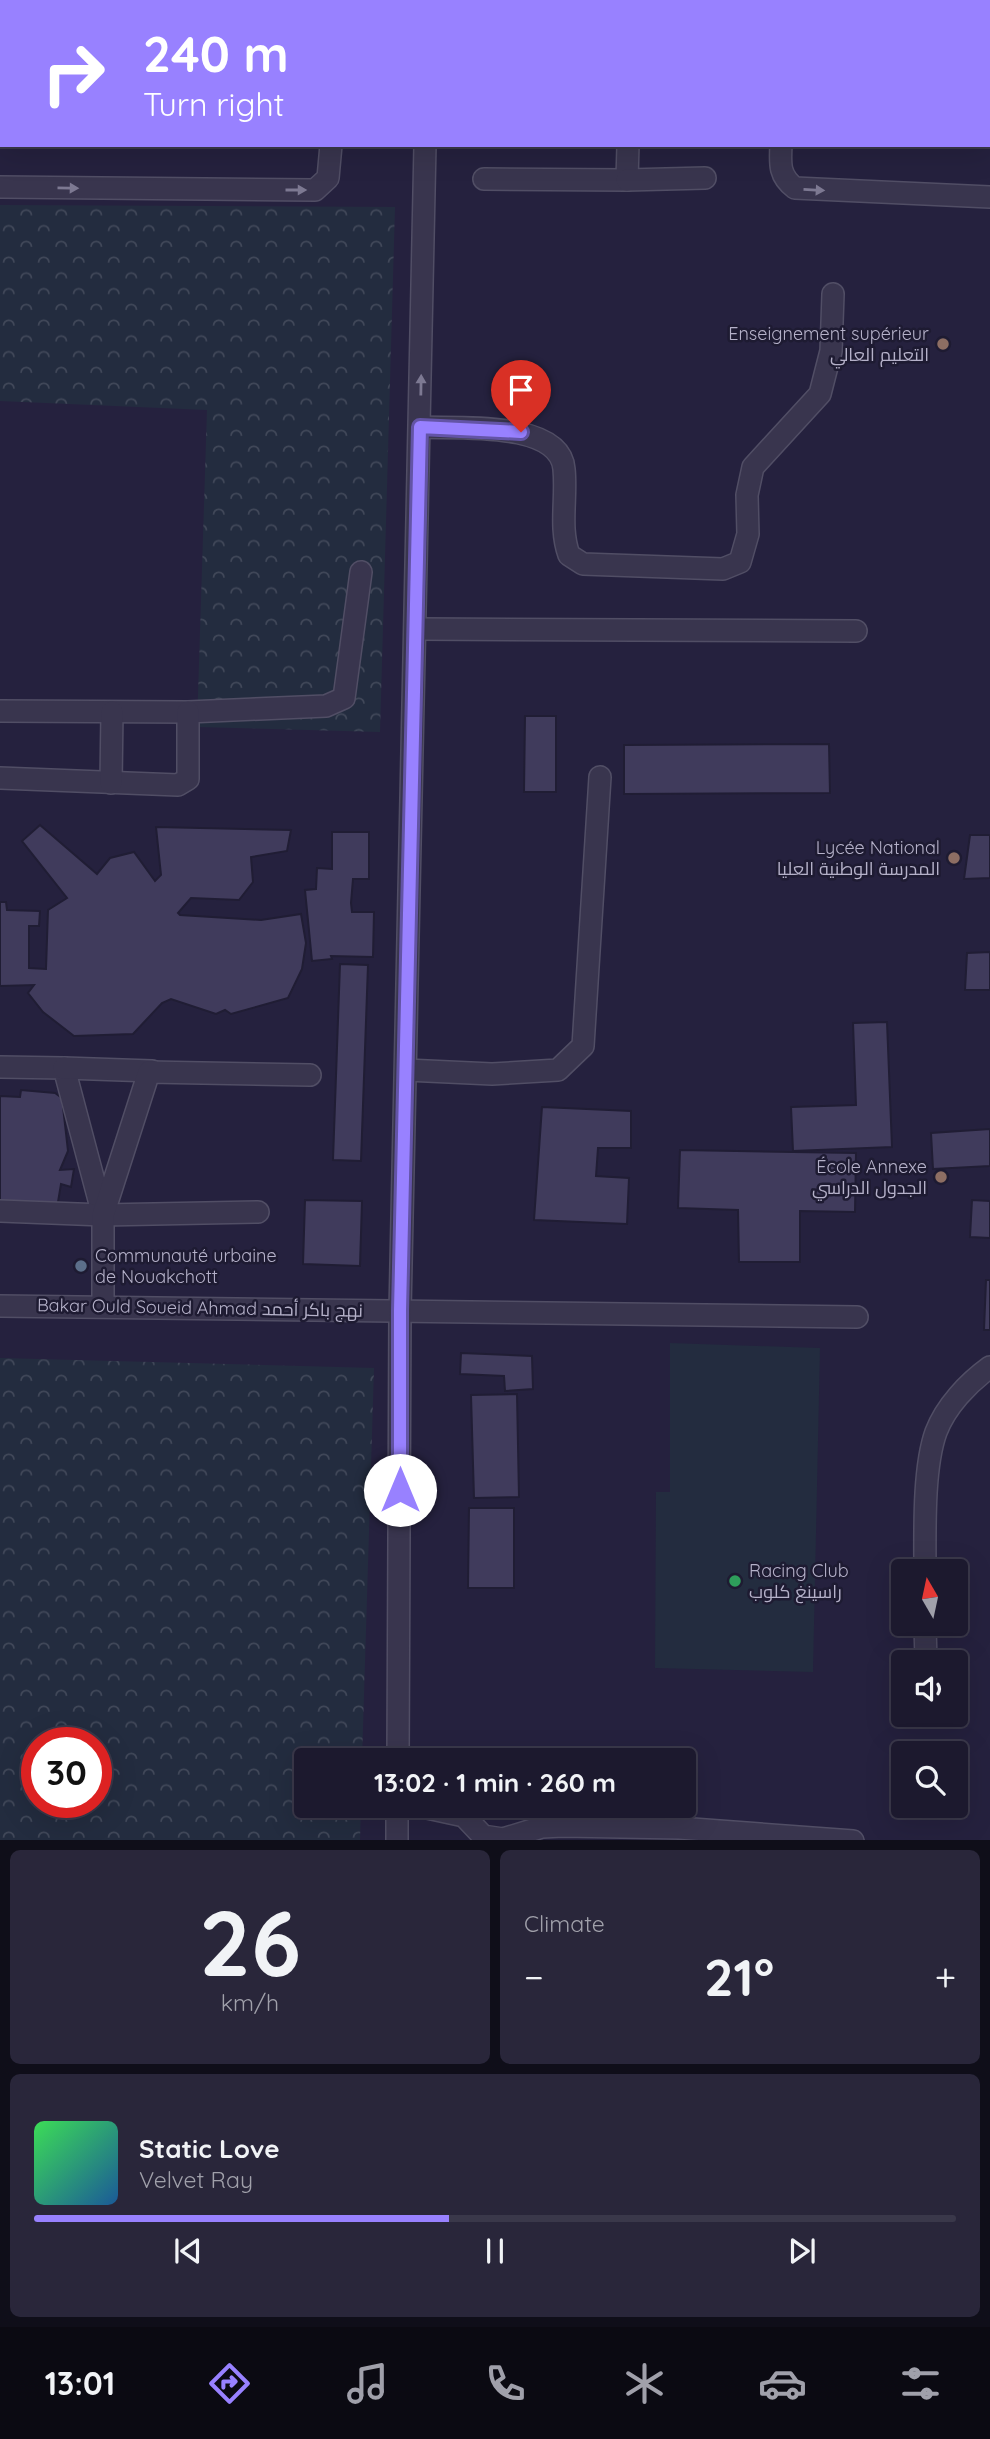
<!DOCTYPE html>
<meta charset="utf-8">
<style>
:root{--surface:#1c192e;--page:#29263a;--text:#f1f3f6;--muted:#a0a0aa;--line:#3a384a;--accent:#9881ff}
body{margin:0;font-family:Quicksand,Cairo,sans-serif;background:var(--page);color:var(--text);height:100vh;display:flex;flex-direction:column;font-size:26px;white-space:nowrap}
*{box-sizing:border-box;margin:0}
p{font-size:23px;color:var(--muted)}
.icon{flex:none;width:38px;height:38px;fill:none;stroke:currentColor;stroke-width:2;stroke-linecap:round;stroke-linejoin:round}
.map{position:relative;height:1840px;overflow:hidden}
.panel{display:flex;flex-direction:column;gap:10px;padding:10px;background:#0f0e19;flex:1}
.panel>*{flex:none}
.banner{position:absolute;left:0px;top:0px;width:990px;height:147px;box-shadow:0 7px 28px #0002,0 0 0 2px var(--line);background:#9881ff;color:#fff;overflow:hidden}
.needle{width:46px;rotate:351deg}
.controls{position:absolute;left:891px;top:1559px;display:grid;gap:14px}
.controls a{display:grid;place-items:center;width:77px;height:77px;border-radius:7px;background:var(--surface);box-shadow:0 7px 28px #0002,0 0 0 2px var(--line);font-size:35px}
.speed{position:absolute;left:21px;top:1727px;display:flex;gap:14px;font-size:35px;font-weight:700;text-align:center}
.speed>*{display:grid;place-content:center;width:91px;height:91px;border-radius:50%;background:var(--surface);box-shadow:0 7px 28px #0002,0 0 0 2px var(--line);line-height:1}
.speed .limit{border:10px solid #d22;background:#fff;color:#111}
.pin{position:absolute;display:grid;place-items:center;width:60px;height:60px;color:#fff;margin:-72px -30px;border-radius:50% 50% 50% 0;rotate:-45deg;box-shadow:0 0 7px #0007}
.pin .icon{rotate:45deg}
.me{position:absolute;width:77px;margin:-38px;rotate:0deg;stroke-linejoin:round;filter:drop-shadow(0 0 5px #0008)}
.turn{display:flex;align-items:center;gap:24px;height:147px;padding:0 28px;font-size:32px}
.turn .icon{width:91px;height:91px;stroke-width:2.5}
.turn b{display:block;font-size:49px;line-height:60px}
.big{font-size:52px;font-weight:800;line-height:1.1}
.panel .card{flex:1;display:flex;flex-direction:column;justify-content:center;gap:10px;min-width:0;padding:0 24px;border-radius:10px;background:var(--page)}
.panel .dial{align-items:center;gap:0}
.dial b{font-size:91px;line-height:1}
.song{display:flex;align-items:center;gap:21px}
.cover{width:84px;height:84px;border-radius:10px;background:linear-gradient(135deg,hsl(130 70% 55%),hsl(210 70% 35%))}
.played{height:7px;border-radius:4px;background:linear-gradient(90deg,var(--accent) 45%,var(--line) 45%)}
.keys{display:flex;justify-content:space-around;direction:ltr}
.heat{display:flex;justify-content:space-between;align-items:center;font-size:38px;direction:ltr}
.panel .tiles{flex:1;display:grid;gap:10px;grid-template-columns:1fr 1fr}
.card:last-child{grid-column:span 2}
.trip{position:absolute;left:294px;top:1748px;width:402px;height:70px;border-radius:7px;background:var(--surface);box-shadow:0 7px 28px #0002,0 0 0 2px var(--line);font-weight:800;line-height:70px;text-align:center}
.menu{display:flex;height:112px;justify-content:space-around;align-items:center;background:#0b0a12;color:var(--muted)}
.menu .icon{width:49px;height:49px}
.menu .on{color:var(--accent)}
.menu b{font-size:32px;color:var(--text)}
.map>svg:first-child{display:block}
.grass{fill:#232c3f}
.forest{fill:url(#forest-crowns);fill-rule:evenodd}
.building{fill:#403b5c;stroke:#201d34;stroke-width:2}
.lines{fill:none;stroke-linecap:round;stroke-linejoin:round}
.minor-casing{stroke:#514e65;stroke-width:24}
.highway-casing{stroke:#3e3b52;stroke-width:24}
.minor{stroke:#39354e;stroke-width:21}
.highway{stroke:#6e7452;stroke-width:21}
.oneway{fill:#7d7992}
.route-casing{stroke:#6354a6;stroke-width:18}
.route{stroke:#9881ff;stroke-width:12}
.education-dot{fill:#8d6e63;stroke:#1e1b32;stroke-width:2.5}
.service-dot{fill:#5c6f8a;stroke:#1e1b32;stroke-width:2.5}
.leisure-dot{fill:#2e9e5b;stroke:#1e1b32;stroke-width:2.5}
.labels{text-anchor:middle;stroke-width:5;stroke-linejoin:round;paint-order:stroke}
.poi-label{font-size:18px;fill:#b5b1c9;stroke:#1e1b32;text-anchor:end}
.street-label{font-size:18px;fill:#b5b1c9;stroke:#1e1b32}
</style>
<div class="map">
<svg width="990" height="1841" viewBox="0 0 990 1841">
<defs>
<pattern id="forest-crowns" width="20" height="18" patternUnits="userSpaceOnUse" patternTransform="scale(1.75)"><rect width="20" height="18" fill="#232c3f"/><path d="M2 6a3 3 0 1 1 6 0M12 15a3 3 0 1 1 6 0" fill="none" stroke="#414859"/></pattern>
</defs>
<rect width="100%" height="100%" fill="#25213e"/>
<!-- grass -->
<polygon class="grass" points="670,1343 820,1348 813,1672 655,1668 656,1492 670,1492"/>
<!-- forest -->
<g class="forest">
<polygon points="0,205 395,207 380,732 197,727 207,410 0,401"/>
<path d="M0,1358L374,1368L362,1760H306V1806H361L360,1840H0ZM37,1743H96V1802H37Z"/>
</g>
<!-- building -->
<g class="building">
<polygon points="816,0 990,0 990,46 989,2"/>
<polygon points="525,716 556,716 556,792 524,792"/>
<polygon points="829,744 830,793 624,794 624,745"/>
<polygon points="40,825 97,874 110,858 134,852 155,881 161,875 156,827 291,830 287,851 251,857 253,882 239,900 191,898 178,913 180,915 261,920 301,914 306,943 302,969 288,998 231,1014 225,1010 216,1014 171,999 162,1003 133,1034 74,1036 43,1012 28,993 34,985 0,986 0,902 6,902 7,910 40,911 39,926 29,926 29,968 46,969 48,910 67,898 22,841"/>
<polygon points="332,832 369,832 369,879 353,879 351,903 352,912 374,912 373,957 331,956 332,959 312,961 305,890 316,889 317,868 332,869"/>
<polygon points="970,835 990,835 990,878 964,879"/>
<polygon points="990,952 990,990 965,990 967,953"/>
<polygon points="340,964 368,965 361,1161 333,1160"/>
<polygon points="887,1022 892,1147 793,1151 791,1107 856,1105 853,1023"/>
<polygon points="21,1090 55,1093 62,1098 68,1151 60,1170 74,1169 71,1187 61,1184 57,1208 0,1201 0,1096 20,1097"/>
<polygon points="542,1107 631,1111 631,1148 598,1148 596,1176 629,1178 627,1224 534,1220"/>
<polygon points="990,1129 990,1166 933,1169 931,1133"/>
<polygon points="680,1150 856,1153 855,1212 800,1211 800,1262 739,1262 738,1210 678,1208"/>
<polygon points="305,1200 362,1201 360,1266 303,1264"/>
<polygon points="972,1200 990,1201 990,1238 970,1237"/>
<polygon points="986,1280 990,1280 990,1330 984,1330"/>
<polygon points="461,1353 532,1356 533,1389 505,1391 504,1376 460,1374"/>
<polygon points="517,1394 519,1497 474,1498 471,1395"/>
<polygon points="469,1508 514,1508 514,1588 468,1588"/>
</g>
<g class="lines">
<defs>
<g id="minor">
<polyline points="428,2 428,0"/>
<polyline points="0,9 2,8"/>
<path d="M781,145C780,164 779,176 795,188L990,197"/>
<polyline points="484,179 627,180 628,145"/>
<polyline points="627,180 705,178"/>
<polyline points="0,187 315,190 328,178 331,145"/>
<path d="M420,427C456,429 560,420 564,469C567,499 559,527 569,555L583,564L723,569L740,562L748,534L747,495L753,467L820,394L831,351L833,294"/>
<polyline points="417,629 856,631"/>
<polyline points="0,711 188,712 326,706 344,698 361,572"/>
<polyline points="0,778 178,785 188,779 188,712"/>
<polyline points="111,783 112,712"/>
<polyline points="0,1067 64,1068 103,1215"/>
<polyline points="64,1068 152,1071"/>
<polyline points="406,1070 492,1074 558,1070 583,1046 600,777"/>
<polyline points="0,1211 103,1215 258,1212"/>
<polyline points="0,1306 857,1317"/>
<polyline points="103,1306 103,1215 149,1072 310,1075"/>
<path d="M925,1572C925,1533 923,1468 936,1432C946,1406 968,1383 990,1367"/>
<polyline points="925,1624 926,1662"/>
<polyline points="398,1760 400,1311 425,145"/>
<polyline points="418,1806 464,1816 483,1836 503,1839 542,1827 563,1826 679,1828 853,1841"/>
<polyline points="397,1841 397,1806"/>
</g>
<g id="highway">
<polyline points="0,74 2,74"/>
<polyline points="989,96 990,96"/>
<polyline points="0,114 2,114"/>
<polyline points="989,134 990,134"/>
</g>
</defs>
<!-- minor casing -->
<use href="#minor" class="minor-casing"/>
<!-- highway casing -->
<use href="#highway" class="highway-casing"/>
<!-- minor -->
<use href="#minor" class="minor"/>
<!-- highway -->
<use href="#highway" class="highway"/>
</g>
<!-- one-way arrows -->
<defs><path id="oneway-solid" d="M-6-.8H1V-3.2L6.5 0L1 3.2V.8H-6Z" transform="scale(1.75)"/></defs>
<g class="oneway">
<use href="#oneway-solid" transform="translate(68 188) rotate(1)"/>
<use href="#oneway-solid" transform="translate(296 190)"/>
<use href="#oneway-solid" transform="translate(814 190) rotate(3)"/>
<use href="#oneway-solid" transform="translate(421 385) rotate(-89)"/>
</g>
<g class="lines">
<defs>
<polyline id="route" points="400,1490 400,1311 420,427 521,432"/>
</defs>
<!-- route casing -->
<use href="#route" class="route-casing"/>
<!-- route -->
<use href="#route" class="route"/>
</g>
<!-- markers -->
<g class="education-dot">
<circle cx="943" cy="344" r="7"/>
<circle cx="954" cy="858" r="7"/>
<circle cx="941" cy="1177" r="7"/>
</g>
<circle class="service-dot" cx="81" cy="1266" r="7"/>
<circle class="leisure-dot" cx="735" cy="1581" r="7"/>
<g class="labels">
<!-- poi labels -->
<g class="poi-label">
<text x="929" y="340">Enseignement supérieur<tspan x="929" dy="21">التعليم العالي</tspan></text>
<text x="940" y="854">Lycée National<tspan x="940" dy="21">المدرسة الوطنية العليا</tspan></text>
<text x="927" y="1173">École Annexe<tspan x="927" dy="21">الجدول الدراسي</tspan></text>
<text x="95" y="1262" text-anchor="start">Communauté urbaine<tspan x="95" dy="21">de Nouakchott</tspan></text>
<text x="749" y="1577" text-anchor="start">Racing Club<tspan x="749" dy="21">راسينغ كلوب</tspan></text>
</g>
<!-- street labels -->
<g class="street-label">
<text transform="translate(200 1308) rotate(1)" y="6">Bakar Ould Soueid Ahmad نهج باكر أحمد</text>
</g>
</g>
</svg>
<div class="controls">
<a><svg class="needle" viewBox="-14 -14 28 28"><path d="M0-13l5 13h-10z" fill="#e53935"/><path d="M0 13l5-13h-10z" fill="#a0a0aa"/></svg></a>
<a><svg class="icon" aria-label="sound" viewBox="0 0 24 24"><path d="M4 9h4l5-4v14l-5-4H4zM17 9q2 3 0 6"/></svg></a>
<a><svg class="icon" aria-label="search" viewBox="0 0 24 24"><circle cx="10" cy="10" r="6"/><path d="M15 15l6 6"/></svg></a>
</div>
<div class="speed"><div class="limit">30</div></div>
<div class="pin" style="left:521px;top:432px;background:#d93025"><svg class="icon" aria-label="arrive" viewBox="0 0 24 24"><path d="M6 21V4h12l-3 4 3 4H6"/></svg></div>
<svg class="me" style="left:400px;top:1490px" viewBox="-20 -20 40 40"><circle r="19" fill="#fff"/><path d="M0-13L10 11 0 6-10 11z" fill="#9881ff"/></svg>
<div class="trip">13:02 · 1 min · 260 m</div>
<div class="banner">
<div class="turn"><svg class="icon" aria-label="right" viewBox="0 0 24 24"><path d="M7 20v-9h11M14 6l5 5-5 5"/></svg><div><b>240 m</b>Turn right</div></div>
</div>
</div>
<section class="panel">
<div class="tiles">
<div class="card dial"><b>26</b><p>km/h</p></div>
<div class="card"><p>Climate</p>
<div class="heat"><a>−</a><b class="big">21°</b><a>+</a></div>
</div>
<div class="card">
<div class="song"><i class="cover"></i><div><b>Static Love</b><p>Velvet Ray</p></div></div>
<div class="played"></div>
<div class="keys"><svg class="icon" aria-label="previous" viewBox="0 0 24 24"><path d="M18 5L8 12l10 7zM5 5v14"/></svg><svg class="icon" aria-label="pause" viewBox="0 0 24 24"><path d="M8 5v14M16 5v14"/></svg><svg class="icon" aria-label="next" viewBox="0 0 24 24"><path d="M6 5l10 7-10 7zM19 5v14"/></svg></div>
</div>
</div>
</section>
<nav class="menu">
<b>13:01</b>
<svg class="icon on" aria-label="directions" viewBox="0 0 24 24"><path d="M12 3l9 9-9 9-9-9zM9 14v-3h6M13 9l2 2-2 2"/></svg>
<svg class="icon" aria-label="music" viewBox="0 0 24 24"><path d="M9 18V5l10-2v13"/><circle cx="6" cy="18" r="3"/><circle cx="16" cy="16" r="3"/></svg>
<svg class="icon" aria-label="phone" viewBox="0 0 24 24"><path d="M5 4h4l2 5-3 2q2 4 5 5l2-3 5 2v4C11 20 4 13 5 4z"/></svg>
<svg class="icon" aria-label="climate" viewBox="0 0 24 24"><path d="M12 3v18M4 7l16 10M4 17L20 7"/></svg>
<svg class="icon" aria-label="car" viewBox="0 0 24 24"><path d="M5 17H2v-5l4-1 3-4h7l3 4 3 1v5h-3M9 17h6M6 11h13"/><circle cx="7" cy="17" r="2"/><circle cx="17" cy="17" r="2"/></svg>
<svg class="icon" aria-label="filters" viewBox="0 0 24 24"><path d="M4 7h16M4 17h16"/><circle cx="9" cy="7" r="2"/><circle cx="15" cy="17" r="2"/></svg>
</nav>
